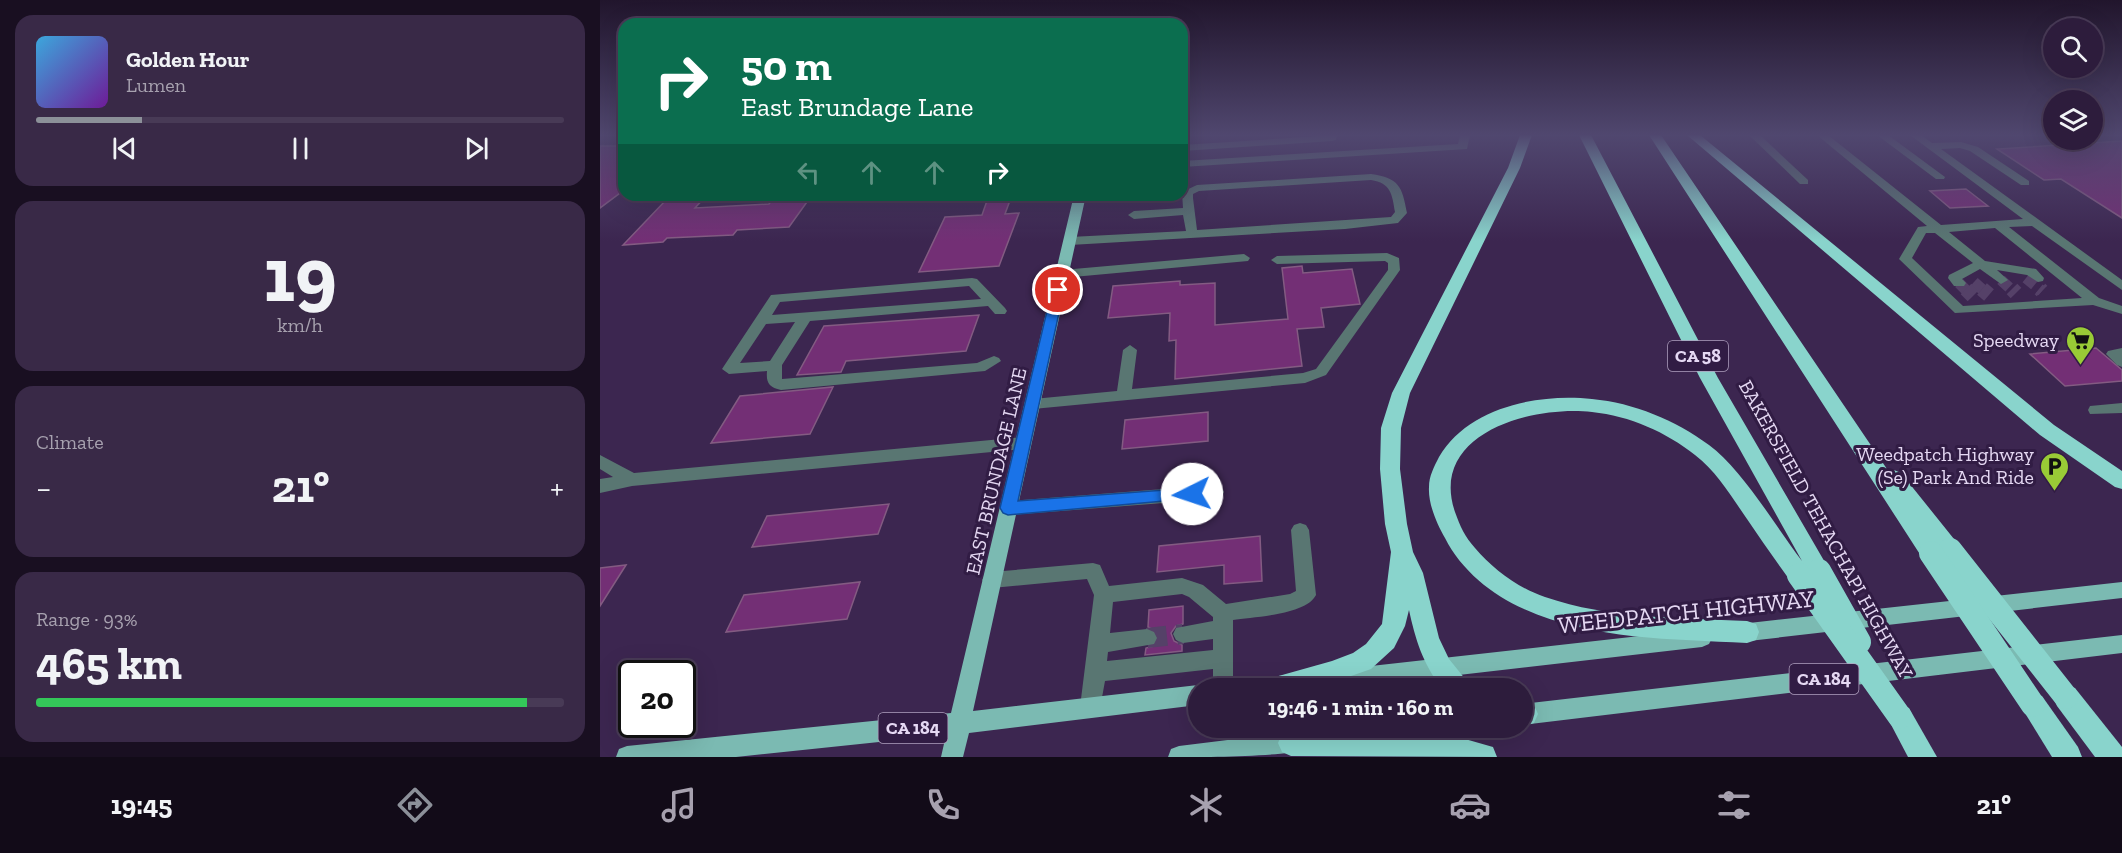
<!DOCTYPE html>
<meta charset="utf-8">
<style>
:root{--surface:#2d1c3c;--page:#392947;--text:#f1f3f6;--muted:#a7a1af;--line:#483a56;--accent:#8c9099}
body{margin:0;font-family:"Zilla Slab",serif;background:var(--page);color:var(--text);height:100vh;display:flex;flex-direction:column;font-size:22px;white-space:nowrap}
*{box-sizing:border-box;margin:0}
p{font-size:20px;color:var(--muted)}
.icon{flex:none;width:33px;height:33px;fill:none;stroke:currentColor;stroke-width:2;stroke-linecap:round;stroke-linejoin:round}
.map{position:relative;flex:1;overflow:hidden}
.details{display:flex;flex-direction:column;gap:15px;padding:15px;background:#190f21;width:600px}
.details>*{flex:none}
.top-card{position:absolute;left:18px;top:18px;width:570px;height:183px;border-radius:18px;box-shadow:0 6px 24px #0002,0 0 0 2px var(--line);background:#0b6e4f;color:#fff;overflow:hidden}
.buttons{position:absolute;left:1443px;top:18px;display:grid;gap:12px}
.buttons a{display:grid;place-items:center;width:60px;height:60px;border-radius:50%;background:var(--surface);box-shadow:0 6px 24px #0002,0 0 0 2px var(--line);font-size:30px}
.speed{position:absolute;left:18px;top:660px;display:flex;gap:12px;font-size:30px;font-weight:700;text-align:center}
.speed>*{display:grid;place-content:center;width:78px;height:78px;border-radius:50%;background:var(--surface);box-shadow:0 6px 24px #0002,0 0 0 2px var(--line);line-height:1}
.speed .limit{border:3px solid #111;border-radius:9px;background:#fff;color:#111}
.pin{position:absolute;display:grid;place-items:center;width:51px;height:51px;color:#fff;margin:-26px;border:3px solid #fff;border-radius:50%;box-shadow:0 2px 6px #0007}
.me{position:absolute;width:66px;margin:-33px;rotate:266deg;stroke-linejoin:round;filter:drop-shadow(0 0 4px #0008)}
.turn{display:flex;align-items:center;gap:21px;height:126px;padding:0 24px;font-size:27px}
.turn .icon{width:78px;height:78px;stroke-width:2.5}
.turn b{display:block;font-size:42px;line-height:51px}
.lanes{display:flex;align-items:center;height:57px;padding:0 24px;background:#0003;justify-content:center;gap:30px;direction:ltr}
.lanes .off{opacity:.35}
.big{font-size:45px;font-weight:700;line-height:1.1}
.details .widget{flex:1;display:flex;flex-direction:column;justify-content:center;gap:9px;min-width:0;padding:0 21px;border-radius:18px;background:var(--page)}
.details .dial{align-items:center;gap:0}
.dial b{font-size:78px;line-height:1}
.song{display:flex;align-items:center;gap:18px}
.cover{width:72px;height:72px;border-radius:9px;background:linear-gradient(135deg,hsl(200 70% 55%),hsl(280 70% 35%))}
.played{height:6px;border-radius:3px;background:linear-gradient(90deg,var(--accent) 20%,var(--line) 20%)}
.keys{display:flex;justify-content:space-around;direction:ltr}
.heat{display:flex;justify-content:space-between;align-items:center;font-size:33px;direction:ltr}
.charge{height:9px;border-radius:4px;background:linear-gradient(90deg,#34c759 93%,var(--line) 0)}
.trip{position:absolute;left:588px;top:678px;width:345px;height:60px;border-radius:30px;background:var(--surface);box-shadow:0 6px 24px #0002,0 0 0 2px var(--line);font-weight:700;line-height:60px;text-align:center}
.tabs{display:flex;height:96px;justify-content:space-around;align-items:center;background:#120b18;color:var(--muted)}
.tabs .icon{width:42px;height:42px}
.tabs .active{color:var(--accent)}
.tabs b{font-size:27px;color:var(--text)}
main{display:flex;flex:1;min-height:0}
.map>svg:first-child{display:block}
.building{fill:#732f75;stroke:#835b82;stroke-width:1.5}
.lines{fill:none;stroke-linecap:round;stroke-linejoin:round}
.minor-tunnel-far2{stroke:#554168;stroke-width:11;stroke-dasharray:11 6;stroke-linecap:butt}
.minor-tunnel-far1{stroke:#554168;stroke-width:15;stroke-dasharray:15 8;stroke-linecap:butt}
.minor-tunnel{stroke:#554168;stroke-width:20;stroke-dasharray:20 10;stroke-linecap:butt}
.minor{fill:#597672;fill-rule:evenodd}
.major{fill:#7bbab2;fill-rule:evenodd}
.highway{fill:#89d4cc;fill-rule:evenodd}
.highway-bridge{stroke:#89d4cc;stroke-width:24}
.route{fill:#1a73e8;stroke:#114b97;stroke-width:1.5}
.labels{text-anchor:middle;stroke-width:6;stroke-linejoin:round;paint-order:stroke}
.shield{fill:#311c44;stroke:#afa0be;stroke-width:1.5}
.shield-label{font-size:18px;font-weight:bold;fill:#e5d8f3}
.poi-label{font-size:20px;fill:#e5d8f3;stroke:#311c44;text-anchor:end}
.street-label{font-size:20px;fill:#e5d8f3;stroke:#311c44}
.near-street-label{font-size:24px;fill:#e5d8f3;stroke:#311c44}
</style>
<main>
<section class="details">
<div class="widget">
<div class="song"><i class="cover"></i><div><b>Golden Hour</b><p>Lumen</p></div></div>
<div class="played"></div>
<div class="keys"><svg class="icon" aria-label="previous" viewBox="0 0 24 24"><path d="M18 5L8 12l10 7zM5 5v14"/></svg><svg class="icon" aria-label="pause" viewBox="0 0 24 24"><path d="M8 5v14M16 5v14"/></svg><svg class="icon" aria-label="next" viewBox="0 0 24 24"><path d="M6 5l10 7-10 7zM19 5v14"/></svg></div>
</div>
<div class="widget dial"><b>19</b><p>km/h</p></div>
<div class="widget"><p>Climate</p>
<div class="heat"><a>−</a><b class="big">21°</b><a>+</a></div>
</div>
<div class="widget"><p>Range · 93%</p><b class="big">465 km</b><div class="charge"></div></div>
</section>
<div class="map">
<svg width="1522" height="757" viewBox="0 0 1522 757">
<rect width="100%" height="100%" fill="#3c2650"/>
<!-- building -->
<g class="building">
<polygon points="1522,141 1522,218 1461,179 1444,180 1397,149"/>
<polygon points="0,146 24,146 24,190 0,208"/>
<polygon points="1366,189 1388,206 1350,208 1330,191"/>
<polygon points="176,195 212,195 189,227 137,230 133,235 67,238 63,242 23,245 67,199 105,197 95,208 169,204"/>
<polygon points="389,195 412,195 405,214 419,213 399,266 319,272 345,217 382,215"/>
<polygon points="702,266 703,273 752,269 760,304 721,308 724,327 697,329 702,366 575,379 576,340 569,341 570,313 508,318 513,286 580,281 580,285 615,283 615,325 688,319 682,268"/>
<polygon points="379,315 366,351 246,361 241,372 197,375 224,326"/>
<polygon points="1496,348 1522,370 1522,381 1465,386 1430,354"/>
<polygon points="233,387 210,434 111,443 140,396"/>
<polygon points="608,412 608,441 522,449 525,420"/>
<polygon points="289,504 278,534 152,547 167,516"/>
<polygon points="660,536 662,581 624,584 624,565 557,572 559,546"/>
<polygon points="26,565 0,606 0,568"/>
<polygon points="260,582 247,619 126,632 144,595"/>
<polygon points="583,606 583,624 576,626 571,633 574,641 582,645 582,651 545,655 546,648 554,646 559,639 556,631 548,627 549,610"/>
</g>
<g class="lines">
<!-- minor-tunnel-far2 -->
<g class="minor-tunnel-far2">
<polyline points="1426,278 1442,291"/>
<polyline points="1401,280 1413,291"/>
<polyline points="1374,282 1384,291"/>
<polyline points="1359,283 1367,291"/>
</g>
<!-- minor-tunnel-far1 -->
<g class="minor-tunnel-far1">
<polyline points="1366,289 1373,296"/>
<polyline points="1382,289 1389,295"/>
<polyline points="1412,289 1416,293"/>
<polyline points="1440,289 1442,291"/>
</g>
<!-- minor-tunnel -->
<polyline class="minor-tunnel" points="547,638 583,634"/>
<!-- minor -->
<g class="minor">
<polygon points="737,135 736,140 732,141 582,151 582,145"/>
<polygon points="860,135 870,135 867,149 582,167 582,161 858,144"/>
<polygon points="1149,135 1160,135 1208,180 1208,184 1200,184"/>
<path d="M1217,135H1228L1341,225L1423,219L1310,135H1321L1332,143L1361,142L1378,147L1429,181V185H1421L1370,151L1360,148L1341,149L1522,280V290L1432,226L1409,227L1499,298L1522,306V314L1493,305L1355,313L1299,259L1318,227L1327,226ZM1395,228L1482,298L1363,306L1312,258L1326,233H1335L1373,263L1349,275L1348,278L1354,286H1364L1366,283L1362,279L1380,269L1401,284L1408,280L1397,270L1427,275L1438,282L1443,281L1444,278L1436,269L1385,261L1349,232Z"/>
<polygon points="1277,135 1288,135 1345,177 1344,179 1336,179"/>
<path d="M771,174C799,178 802,186 807,213L798,223L745,229L470,245L464,241L470,237L586,231L583,215L534,219L528,215L534,211L583,208L582,192L597,185ZM771,180C791,183 792,194 795,212L791,217L597,230L593,198V194L599,191Z"/>
<polygon points="787,253 799,258 800,270 726,375 705,383 433,409 428,408 425,404 428,400 433,399 517,391 523,350 530,345 537,350 532,389 703,373 716,369 788,270 788,263 785,261 677,264 671,260 677,256"/>
<polygon points="644,254 650,258 648,261 462,278 456,274 462,270"/>
<path d="M372,278L377,279L405,308L407,311L405,314H395L388,306L210,321L182,365V379L377,363L394,356L399,358L401,361L385,371L181,390C169,387 166,383 167,371L129,374L122,369L171,295ZM369,286L381,299L172,315L180,302ZM195,322L170,361L140,363L166,324Z"/>
<polygon points="1522,348 1522,367 1517,365 1506,354 1508,351"/>
<polygon points="1522,403 1522,413 1490,414 1488,410 1490,406"/>
<polygon points="423,437 429,439 431,443 429,447 423,449 32,486 0,493 0,479 13,477 0,469 0,455 34,473"/>
<polygon points="615,485 621,487 624,492 621,497 615,499 409,515 403,513 400,508 403,503 409,501"/>
<path d="M700,523L706,525L709,530L716,595C706,615 653,617 633,620V688H613V669L505,681L499,714L491,717L483,714L480,707L494,595L487,579L392,588L385,586L382,580L385,574L392,572L493,563L500,565L509,586L582,578L603,585L626,604L690,594L696,591L691,530L694,525ZM582,594L589,597L613,617V621L576,628L573,634L576,640L583,643L613,639V650L507,661L508,652L554,644L557,638L554,632L547,629L510,633L513,602Z"/>
</g>
<!-- major -->
<g class="major">
<polygon points="474,195 486,195 373,711 598,685 606,688 598,688 598,705 369,733 363,757 341,757 346,735 136,757 16,757 19,749 27,746 351,713"/>
<polygon points="1522,582 1522,598 1140,642 1133,639 1130,633 1133,627 1140,624"/>
<polygon points="1102,629 1109,632 1112,638 1109,644 1102,647 746,688 720,688 715,681 719,674 726,671"/>
<polygon points="1522,635 1522,653 922,725 922,704"/>
<polygon points="690,675 697,678 701,685 699,688 645,688 649,681 656,678"/>
<polygon points="738,728 829,728 826,736 818,739 746,747 738,744 735,736"/>
<path d="M699,731L707,734L710,742L707,750C673,757 606,757 568,757L571,749L579,746Z"/>
</g>
<!-- highway -->
<g class="highway">
<path d="M920,135H932L920,168L810,393L801,428L800,469L807,524L813,552L823,573L839,638L849,659L866,680L869,688H842C823,665 815,638 809,610L805,626L794,648L771,669L717,688H673L671,685L675,677L732,661L753,653L766,644L782,624L791,552L785,524L780,469L781,428L792,393L908,168Z"/>
<path d="M979,135H991L1118,378L1230,571L1227,578L1219,581L1210,576L1207,582L1199,585L1191,582C1176,561 1161,540 1147,519C1131,496 1117,472 1095,455C1066,432 1030,416 992,412C933,405 828,433 855,512C860,526 865,537 875,548C893,569 918,588 945,597C1009,619 1080,618 1147,621L1156,624L1159,632L1156,640L1147,643C1073,639 993,640 924,609C892,595 861,570 845,538C837,524 828,504 829,487C829,476 834,467 839,457C868,407 939,393 992,399C1034,403 1075,420 1109,445C1142,469 1176,527 1202,561L1100,378Z"/>
<polygon points="1049,135 1061,135 1289,472 1294,470 1301,473 1358,544 1361,550 1358,556 1350,559 1341,555 1339,559 1331,562 1323,559"/>
<polygon points="1087,135 1100,135 1454,425 1522,471 1522,489 1515,487 1440,435"/>
<polygon points="1466,685 1475,688 1522,747 1522,757 1495,757 1457,706 1453,697 1457,688"/>
<polygon points="1433,693 1442,696 1478,747 1482,757 1452,757 1420,705 1424,696"/>
<polygon points="922,701 934,705 938,714 934,723 922,727"/>
<polygon points="1300,704 1309,708 1337,757 1308,757 1287,717 1291,708"/>
<polygon points="691,730 865,739 893,747 897,757 691,756 682,752 678,743 682,734"/>
</g>
<!-- highway-bridge -->
<g class="highway-bridge">
<polyline points="1350,550 1466,697"/>
<polyline points="1331,553 1433,705"/>
<polyline points="1219,571 1259,642"/>
<polyline points="1199,575 1300,717"/>
</g>
</g>
<!-- sky -->
<linearGradient id="sky" x2="0" y2="1"><stop stop-color="#21152c"/><stop offset="0.56" stop-color="#50476f"/><stop offset="1" stop-color="#50476f" stop-opacity="0"/></linearGradient>
<rect width="1522" height="241" fill="url(#sky)"/>
<!-- route -->
<polygon class="route" points="458,287 464,290 418,501 592,488 598,489 600,494 598,498 408,515 403,513 400,508 452,290"/>
<!-- icons -->
<defs>
<symbol id="supermarket-pin" viewBox="-11 -11 22 30"><path d="M0 17L-7.5 6A9.5 9.5 0 1 1 7.5 6Z" fill="#99cb36" stroke="#311c44"/><path d="M-6-5.5h2.5l.6 2H6L4.5 2H-2.5L-4.4-4H-6ZM-1.5 3.2a1.3 1.3 0 1 0 .1 0ZM3 3.2a1.3 1.3 0 1 0 .1 0Z" fill="#111"/></symbol>
<symbol id="parking-pin" viewBox="-11 -11 22 30"><path d="M0 17L-7.5 6A9.5 9.5 0 1 1 7.5 6Z" fill="#99cb36" stroke="#311c44"/><path d="M-3.5-5.5H1a3.5 3.5 0 0 1 0 7H-1V5.5H-3.5ZM-1-3.4V-.6H.8a1.4 1.4 0 0 0 0-2.8Z" fill="#111"/></symbol>
</defs>
<g fill-rule="evenodd">
<use href="#supermarket-pin" x="1464" y="324" width="33" height="45"/>
<use href="#parking-pin" x="1438" y="450" width="33" height="45"/>
</g>
<g class="labels">
<!-- shield labels -->
<g class="shield">
<rect x="1068" y="341" width="60" height="30" rx="4.5"/>
<rect x="1189.5" y="664" width="69" height="30" rx="4.5"/>
<rect x="278.5" y="713" width="69" height="30" rx="4.5"/>
</g>
<g class="shield-label">
<text x="1098" y="362">CA 58</text>
<text x="1224" y="685">CA 184</text>
<text x="313" y="734">CA 184</text>
</g>
<!-- poi labels -->
<g class="poi-label">
<text x="1459" y="347">Speedway</text>
<text x="1434" y="461">Weedpatch Highway<tspan x="1434" dy="23">(Se) Park And Ride</tspan></text>
</g>
<!-- street labels -->
<g class="street-label">
<text transform="translate(396 471) rotate(-77)" y="7">EAST BRUNDAGE LANE</text>
<text transform="translate(1226 529) rotate(61)" y="7">BAKERSFIELD TEHACHAPI HIGHWAY</text>
</g>
<!-- near-street labels -->
<g class="near-street-label">
<text transform="translate(1086 612) rotate(-6)" y="8">WEEDPATCH HIGHWAY</text>
</g>
</g>
</svg>
<div class="buttons">
<a><svg class="icon" aria-label="search" viewBox="0 0 24 24"><circle cx="10" cy="10" r="6"/><path d="M15 15l6 6"/></svg></a>
<a><svg class="icon" aria-label="layers" viewBox="0 0 24 24"><path d="M12 4l9 5-9 5-9-5zM3 14l9 5 9-5"/></svg></a>
</div>
<div class="speed"><div class="limit">20</div></div>
<div class="pin" style="left:458px;top:290px;background:#d93025"><svg class="icon" aria-label="arrive" viewBox="0 0 24 24"><path d="M6 21V4h12l-3 4 3 4H6"/></svg></div>
<svg class="me" style="left:592px;top:494px" viewBox="-20 -20 40 40"><circle r="19" fill="#fff"/><path d="M0-13L10 11 0 6-10 11z" fill="#1a73e8"/></svg>
<div class="trip">19:46 · 1 min · 160 m</div>
<div class="top-card">
<div class="turn"><svg class="icon" aria-label="right" viewBox="0 0 24 24"><path d="M7 20v-9h11M14 6l5 5-5 5"/></svg><div><b>50 m</b>East Brundage Lane</div></div>
<div class="lanes"><svg class="icon off" aria-label="left" viewBox="0 0 24 24"><path d="M17 20v-9H6M10 6l-5 5 5 5"/></svg><svg class="icon off" aria-label="ahead" viewBox="0 0 24 24"><path d="M12 20V5M6 11l6-6 6 6"/></svg><svg class="icon off" aria-label="ahead" viewBox="0 0 24 24"><path d="M12 20V5M6 11l6-6 6 6"/></svg><svg class="icon" aria-label="right" viewBox="0 0 24 24"><path d="M7 20v-9h11M14 6l5 5-5 5"/></svg></div>
</div>
</div>
</main>
<nav class="tabs">
<b>19:45</b>
<svg class="icon active" aria-label="directions" viewBox="0 0 24 24"><path d="M12 3l9 9-9 9-9-9zM9 14v-3h6M13 9l2 2-2 2"/></svg>
<svg class="icon" aria-label="music" viewBox="0 0 24 24"><path d="M9 18V5l10-2v13"/><circle cx="6" cy="18" r="3"/><circle cx="16" cy="16" r="3"/></svg>
<svg class="icon" aria-label="phone" viewBox="0 0 24 24"><path d="M5 4h4l2 5-3 2q2 4 5 5l2-3 5 2v4C11 20 4 13 5 4z"/></svg>
<svg class="icon" aria-label="climate" viewBox="0 0 24 24"><path d="M12 3v18M4 7l16 10M4 17L20 7"/></svg>
<svg class="icon" aria-label="car" viewBox="0 0 24 24"><path d="M5 17H2v-5l4-1 3-4h7l3 4 3 1v5h-3M9 17h6M6 11h13"/><circle cx="7" cy="17" r="2"/><circle cx="17" cy="17" r="2"/></svg>
<svg class="icon" aria-label="filters" viewBox="0 0 24 24"><path d="M4 7h16M4 17h16"/><circle cx="9" cy="7" r="2"/><circle cx="15" cy="17" r="2"/></svg>
<b>21°</b>
</nav>
